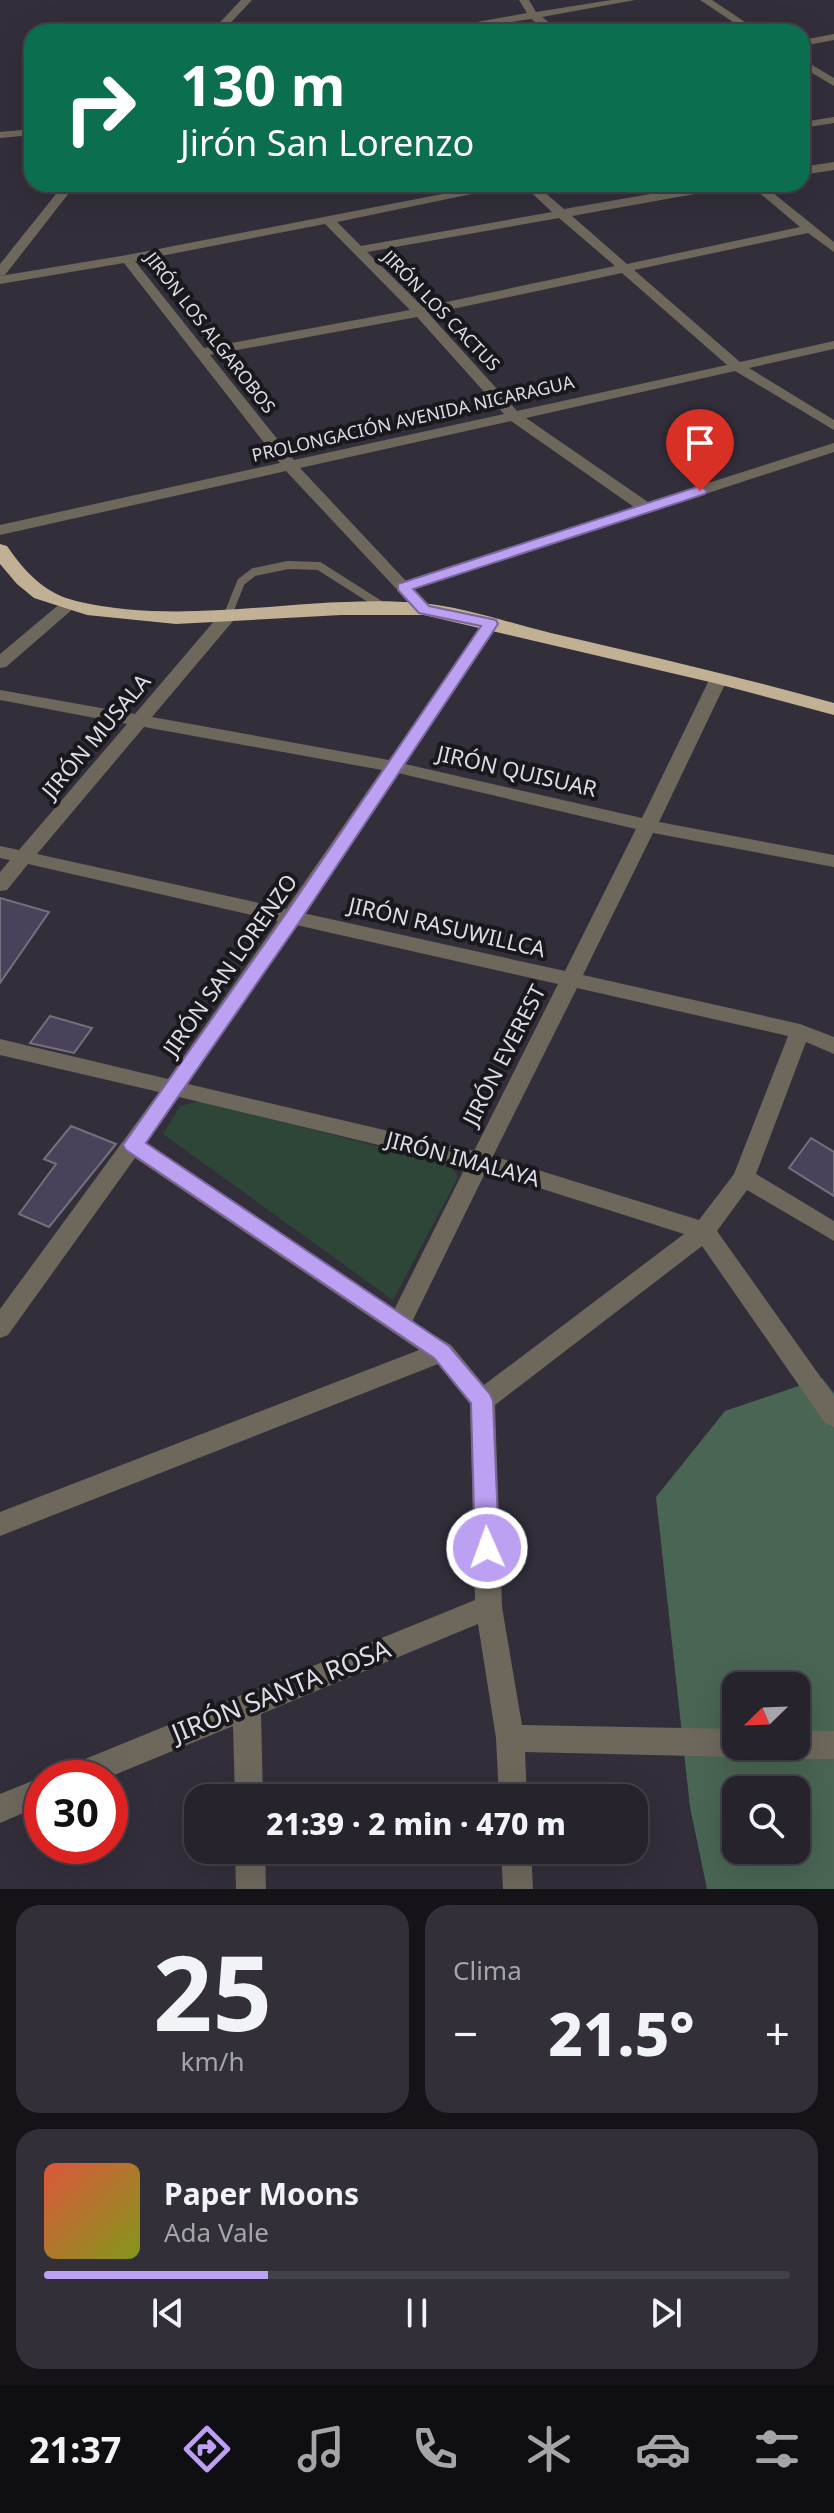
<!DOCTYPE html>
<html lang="es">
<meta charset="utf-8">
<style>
:root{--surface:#26232c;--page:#322f38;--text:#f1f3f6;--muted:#a4a4a9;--line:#424048;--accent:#bca0f2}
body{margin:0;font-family:"Noto Sans",sans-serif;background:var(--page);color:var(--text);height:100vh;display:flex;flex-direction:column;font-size:30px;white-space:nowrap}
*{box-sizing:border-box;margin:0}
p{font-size:26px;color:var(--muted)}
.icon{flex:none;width:44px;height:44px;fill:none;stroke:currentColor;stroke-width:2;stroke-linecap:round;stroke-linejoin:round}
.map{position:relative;height:1889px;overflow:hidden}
.panel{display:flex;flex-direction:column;gap:16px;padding:16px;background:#151318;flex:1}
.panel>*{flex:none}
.hud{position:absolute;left:24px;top:24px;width:786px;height:168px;border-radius:24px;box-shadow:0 8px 32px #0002,0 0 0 2px var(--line);background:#0b6e4f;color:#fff;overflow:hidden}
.needle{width:52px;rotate:247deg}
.buttons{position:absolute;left:722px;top:1672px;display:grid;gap:16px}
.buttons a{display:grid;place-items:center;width:88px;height:88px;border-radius:16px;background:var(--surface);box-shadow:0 8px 32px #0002,0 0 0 2px var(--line);font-size:40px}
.speed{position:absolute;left:24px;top:1760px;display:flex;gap:16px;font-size:40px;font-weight:700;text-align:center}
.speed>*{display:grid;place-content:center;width:104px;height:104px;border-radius:50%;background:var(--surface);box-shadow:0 8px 32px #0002,0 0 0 2px var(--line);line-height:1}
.speed .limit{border:12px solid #d22;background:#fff;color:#111}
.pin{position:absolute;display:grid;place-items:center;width:68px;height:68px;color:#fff;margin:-82px -34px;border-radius:50% 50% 50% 0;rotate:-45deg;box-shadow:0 0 8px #0007}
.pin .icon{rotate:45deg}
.me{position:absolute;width:88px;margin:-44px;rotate:358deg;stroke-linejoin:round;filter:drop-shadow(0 0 6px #0008)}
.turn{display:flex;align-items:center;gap:28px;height:168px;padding:0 24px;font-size:36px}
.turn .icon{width:104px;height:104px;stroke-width:2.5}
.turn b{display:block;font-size:56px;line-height:68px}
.big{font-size:60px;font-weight:800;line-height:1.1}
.panel .widget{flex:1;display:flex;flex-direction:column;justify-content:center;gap:12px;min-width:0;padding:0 28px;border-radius:24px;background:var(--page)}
.panel .dial{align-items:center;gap:0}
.dial b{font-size:104px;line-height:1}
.song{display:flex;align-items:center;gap:24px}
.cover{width:96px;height:96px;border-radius:12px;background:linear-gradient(135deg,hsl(10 70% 55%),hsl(70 70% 35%))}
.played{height:8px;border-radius:4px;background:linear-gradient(90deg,var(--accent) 30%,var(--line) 30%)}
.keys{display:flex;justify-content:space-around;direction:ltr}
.heat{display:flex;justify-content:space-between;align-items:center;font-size:44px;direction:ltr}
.panel .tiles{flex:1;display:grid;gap:16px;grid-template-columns:1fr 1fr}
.widget:last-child{grid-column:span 2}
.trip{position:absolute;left:184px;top:1784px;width:464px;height:80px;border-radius:24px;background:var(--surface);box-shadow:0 8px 32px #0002,0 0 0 2px var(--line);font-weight:800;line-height:80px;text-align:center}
.dock{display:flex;height:128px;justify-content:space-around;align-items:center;background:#0f0e12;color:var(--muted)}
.dock .icon{width:56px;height:56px}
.dock .current{color:var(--accent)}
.dock b{font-size:36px;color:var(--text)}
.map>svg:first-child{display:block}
.green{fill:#2e4637}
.forest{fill:#496553;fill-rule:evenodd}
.building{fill:#4a425b;stroke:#74707e;stroke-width:2}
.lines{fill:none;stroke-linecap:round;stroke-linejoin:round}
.lane{stroke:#6e675c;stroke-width:8}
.street{fill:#6e675c;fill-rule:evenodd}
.highway{fill:#c1b094;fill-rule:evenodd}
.route{fill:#bca0f2;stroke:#7a689d;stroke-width:2}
.labels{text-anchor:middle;stroke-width:8;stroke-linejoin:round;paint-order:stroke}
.far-street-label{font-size:18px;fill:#dedce4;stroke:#19181d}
.street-label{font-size:22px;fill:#dedce4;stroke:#19181d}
.near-street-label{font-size:26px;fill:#dedce4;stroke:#19181d}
</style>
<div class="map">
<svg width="834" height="1889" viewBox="0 0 834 1889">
<rect width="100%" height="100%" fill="#322f3b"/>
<!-- green -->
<polygon class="green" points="200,1101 450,1165 458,1177 393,1300 163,1134 180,1106"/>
<!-- forest -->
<path class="forest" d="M822,1378L834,1393V1889H707L690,1807L656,1497L725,1411ZM736,1686H796V1746H736ZM736,1790H796V1850H736Z"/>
<!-- building -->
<g class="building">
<polygon points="0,898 49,912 0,983"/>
<polygon points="50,1016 92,1028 74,1053 30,1043"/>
<polygon points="71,1126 116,1144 49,1227 19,1214 56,1164 44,1159"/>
<polygon points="811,1138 834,1152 834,1196 789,1168"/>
</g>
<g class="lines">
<!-- lane -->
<polyline class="lane" points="227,617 241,582 254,572 288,565 319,566 382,606"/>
<!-- street -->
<g class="street">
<polygon points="241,0 252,0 222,32 211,32"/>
<polygon points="519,0 529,0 536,12 611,0 635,0 542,17 561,32 549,32 531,19 447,32 422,32 527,13"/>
<polygon points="700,0 712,0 760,32 748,32"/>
<polygon points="834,34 834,40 802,46 802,40"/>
<polygon points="802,59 834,78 834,86 802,67"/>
<polygon points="834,117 834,123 802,128 802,122"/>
<polygon points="32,129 32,135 0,138 0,132"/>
<polygon points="834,162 834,170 802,175 802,167"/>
<polygon points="64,184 76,184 5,275 0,276 0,264"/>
<path d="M494,184H519L337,222L361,246L552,212L522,184H535L564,209L708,184H734L728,188L572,216L627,264L800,227L749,184H762L834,242V252L808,233L634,270L740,362L834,341V349L749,368L834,420V430L735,371L526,418L648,502L834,443V452L414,589L432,609L424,614L418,612L286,471L0,535V525L280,463L124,263L0,284V276L127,255ZM559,218L615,266L423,307L367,252ZM325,224L410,310L204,348L135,261ZM622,273L727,365L517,411L429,314ZM417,317L504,414L294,460L210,355ZM511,421L634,507L406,581L300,468Z"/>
<polygon points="68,600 74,602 76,605 74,608 6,667 0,668 0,654 62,602"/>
<path d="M227,612L233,613L235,617L233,621L152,717L389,760L485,620L491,619L499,624L405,764L642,818L710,678L719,673L728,678L659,822L834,855V867L653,833L583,975L800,1024L834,1037V1054L806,1042L756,1174L834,1221V1241L747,1190L717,1231L834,1396V1427L825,1423L702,1246L495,1405L502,1607L522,1725L736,1729V1746H749L746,1753L736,1757L525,1752L527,1798H499L496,1738L478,1624L261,1714L263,1798H235L233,1726L107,1778H59L63,1768L475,1600L470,1404L438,1364L0,1536V1512L419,1350L135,1158L8,1335L0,1338V1309L159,1092L0,1055V1039L168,1079L278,921L28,864L7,890L0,891V872L10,860L0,858V846L19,850L127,724L0,700V690L135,714L221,613ZM144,727L382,770L286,909L37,854ZM398,773L636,829L565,971L303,913ZM296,925L558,984L474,1151L188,1084ZM577,988L788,1036L734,1174L699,1220L493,1156ZM179,1097L466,1166L394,1310L146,1143ZM486,1171L684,1234L484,1385L451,1345L412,1322Z"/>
<polygon points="796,1731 834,1731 834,1759 796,1759 786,1755 782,1746 796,1746"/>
<polygon points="42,1777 45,1778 42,1778 42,1805 0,1823 0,1794"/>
<polygon points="235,1850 265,1850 266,1889 236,1889"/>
<polygon points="501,1850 531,1850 533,1889 503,1889"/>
</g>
<!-- highway -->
<path class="highway" d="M0,544L7,546C25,572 44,593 76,601C191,628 306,593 421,603C464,607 509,623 551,633C646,655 740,677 834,703V715L714,683L424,615H341L176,624L87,615L34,598L17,584L0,564Z"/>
</g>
<!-- route -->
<polygon class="route" points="700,486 707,491 705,494 413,589 429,606 496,620 498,624 300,921 146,1143 449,1346 490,1394 493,1401 499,1548 495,1555 487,1558 479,1555 475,1548 471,1403 434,1358 126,1150 123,1145 287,912 481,626 419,613 398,590 398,584"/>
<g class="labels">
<!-- far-street labels -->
<g class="far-street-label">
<text transform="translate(441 311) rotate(46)" y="6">JIRÓN LOS CACTUS</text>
<text transform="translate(210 333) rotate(52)" y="6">JIRÓN LOS ALGAROBOS</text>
<text transform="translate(413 419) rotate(-13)" y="6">PROLONGACIÓN AVENIDA NICARAGUA</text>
</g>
<!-- street labels -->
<g class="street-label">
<text transform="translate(96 736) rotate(-50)" y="8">JIRÓN MUSALA</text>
<text transform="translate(517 771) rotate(13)" y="8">JIRÓN QUISUAR</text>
<text transform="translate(447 927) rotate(13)" y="8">JIRÓN RASUWILLCA</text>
<text transform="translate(230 965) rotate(-55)" y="8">JIRÓN SAN LORENZO</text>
<text transform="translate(504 1055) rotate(-63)" y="8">JIRÓN EVEREST</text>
<text transform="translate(463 1159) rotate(15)" y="8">JIRÓN IMALAYA</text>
</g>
<!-- near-street labels -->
<g class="near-street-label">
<text transform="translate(281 1691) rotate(-22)" y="9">JIRÓN SANTA ROSA</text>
</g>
</g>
</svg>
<div class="buttons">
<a><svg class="needle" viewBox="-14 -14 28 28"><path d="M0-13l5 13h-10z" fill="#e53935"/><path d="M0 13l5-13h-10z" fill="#a4a4a9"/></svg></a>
<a><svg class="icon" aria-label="search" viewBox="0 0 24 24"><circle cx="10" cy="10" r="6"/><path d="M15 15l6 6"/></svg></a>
</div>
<div class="speed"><div class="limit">30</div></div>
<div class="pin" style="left:700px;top:491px;background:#d93025"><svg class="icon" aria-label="arrive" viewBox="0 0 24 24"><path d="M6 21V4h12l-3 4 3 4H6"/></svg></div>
<svg class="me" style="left:487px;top:1548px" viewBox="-20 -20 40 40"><circle r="17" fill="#bca0f2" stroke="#fff" stroke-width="3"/><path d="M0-11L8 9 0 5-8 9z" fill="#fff"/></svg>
<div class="trip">21:39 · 2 min · 470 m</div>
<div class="hud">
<div class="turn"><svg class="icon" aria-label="right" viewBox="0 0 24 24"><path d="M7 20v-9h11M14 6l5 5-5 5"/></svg><div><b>130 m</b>Jirón San Lorenzo</div></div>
</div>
</div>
<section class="panel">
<div class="tiles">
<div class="widget dial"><b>25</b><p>km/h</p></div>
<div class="widget"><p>Clima</p>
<div class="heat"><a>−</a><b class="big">21.5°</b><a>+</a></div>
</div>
<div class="widget">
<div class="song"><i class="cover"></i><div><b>Paper Moons</b><p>Ada Vale</p></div></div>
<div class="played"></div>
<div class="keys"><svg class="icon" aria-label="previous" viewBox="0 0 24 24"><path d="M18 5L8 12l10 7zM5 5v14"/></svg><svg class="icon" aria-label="pause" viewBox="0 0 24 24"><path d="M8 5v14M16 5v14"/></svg><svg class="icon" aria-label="next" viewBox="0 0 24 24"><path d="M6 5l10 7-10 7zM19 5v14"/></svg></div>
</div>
</div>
</section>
<nav class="dock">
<b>21:37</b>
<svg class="icon current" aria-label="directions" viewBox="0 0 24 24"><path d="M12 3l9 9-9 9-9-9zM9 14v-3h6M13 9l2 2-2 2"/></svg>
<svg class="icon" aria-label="music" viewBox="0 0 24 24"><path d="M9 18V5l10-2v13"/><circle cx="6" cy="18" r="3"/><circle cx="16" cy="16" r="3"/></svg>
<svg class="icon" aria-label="phone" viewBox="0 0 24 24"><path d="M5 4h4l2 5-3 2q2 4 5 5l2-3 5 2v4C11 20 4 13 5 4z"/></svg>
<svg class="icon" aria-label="climate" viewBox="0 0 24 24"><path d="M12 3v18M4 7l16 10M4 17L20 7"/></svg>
<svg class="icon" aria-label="car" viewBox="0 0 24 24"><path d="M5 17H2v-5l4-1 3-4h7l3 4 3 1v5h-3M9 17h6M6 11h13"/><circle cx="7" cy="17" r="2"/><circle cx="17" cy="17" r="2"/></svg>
<svg class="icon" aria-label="filters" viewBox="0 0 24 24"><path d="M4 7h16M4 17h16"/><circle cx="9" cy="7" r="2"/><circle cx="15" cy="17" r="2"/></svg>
</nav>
